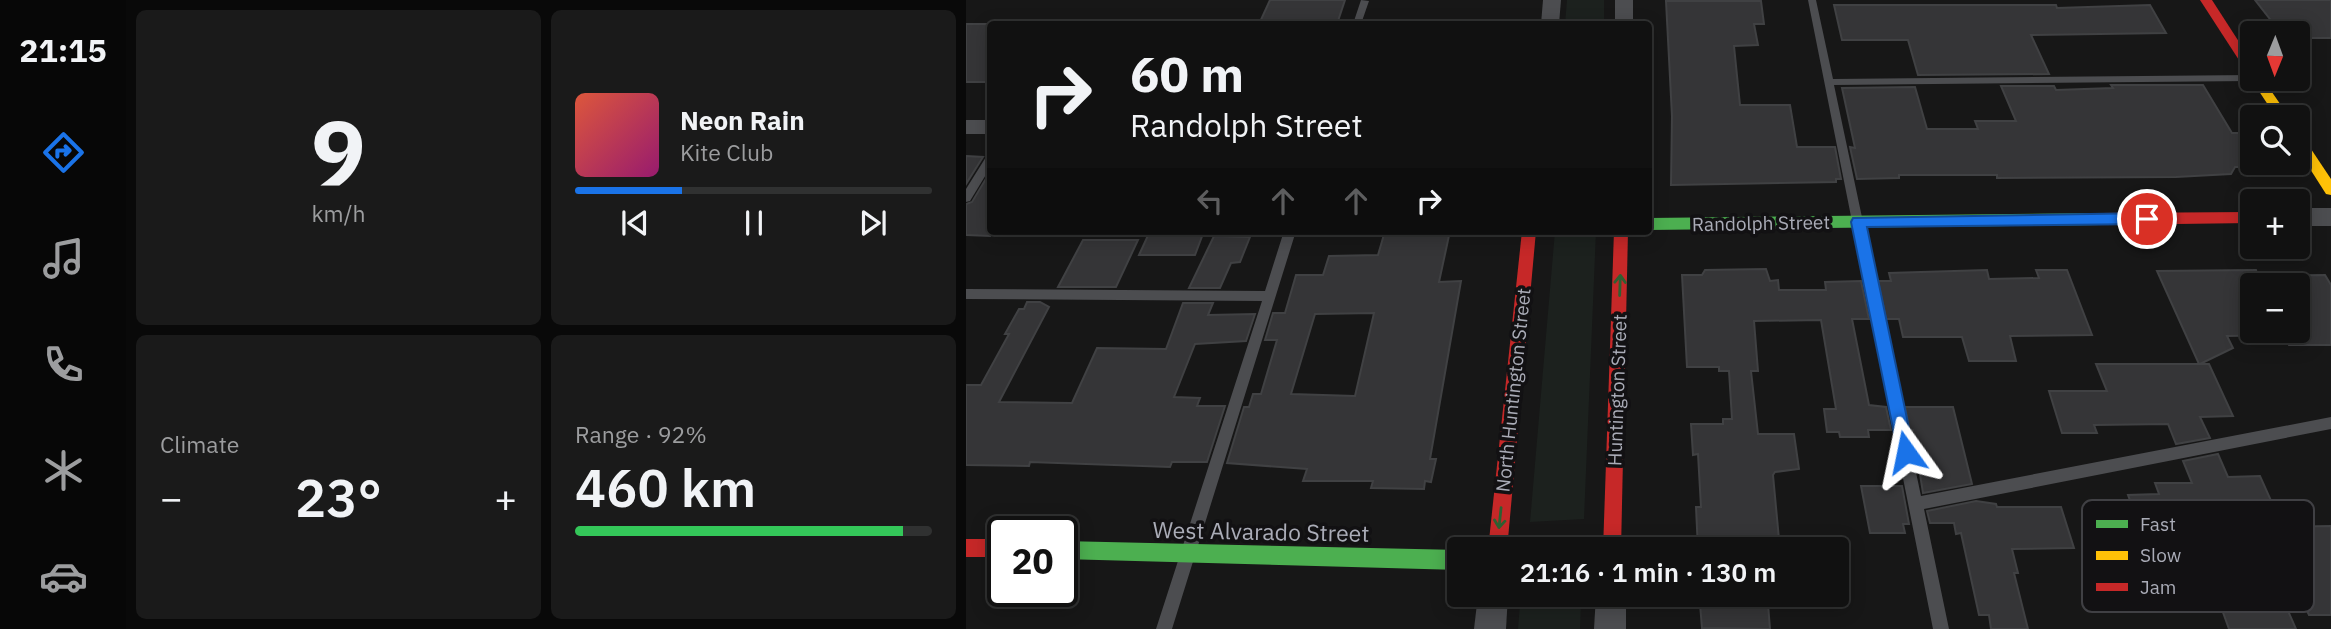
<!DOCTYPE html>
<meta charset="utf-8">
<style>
:root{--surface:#111;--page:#1a1a1a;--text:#f1f3f6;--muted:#9c9d9f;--line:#303131;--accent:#1a73e8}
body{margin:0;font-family:"IBM Plex Sans",sans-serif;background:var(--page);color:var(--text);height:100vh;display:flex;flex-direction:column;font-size:26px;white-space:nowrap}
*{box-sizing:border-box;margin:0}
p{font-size:23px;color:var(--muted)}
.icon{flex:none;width:38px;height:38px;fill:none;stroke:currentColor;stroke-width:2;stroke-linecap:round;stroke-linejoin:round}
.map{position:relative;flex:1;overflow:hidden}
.drawer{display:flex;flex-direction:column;gap:10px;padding:10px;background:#090909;width:840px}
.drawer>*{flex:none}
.hud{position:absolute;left:21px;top:21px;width:665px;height:214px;border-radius:7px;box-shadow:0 4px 18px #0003,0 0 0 2px var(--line);background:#111;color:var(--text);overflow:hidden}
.needle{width:46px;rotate:181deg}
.tools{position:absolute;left:1274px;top:21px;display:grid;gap:14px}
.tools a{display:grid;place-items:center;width:70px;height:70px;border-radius:7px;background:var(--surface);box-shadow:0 4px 18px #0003,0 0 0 2px var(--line);font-size:35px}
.speed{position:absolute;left:21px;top:516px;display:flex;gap:14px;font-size:35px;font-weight:700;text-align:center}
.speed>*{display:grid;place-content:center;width:91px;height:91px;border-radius:50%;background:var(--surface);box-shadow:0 4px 18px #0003,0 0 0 2px var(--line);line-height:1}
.speed .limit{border:4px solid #111;border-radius:10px;background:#fff;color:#111}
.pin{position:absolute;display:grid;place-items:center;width:60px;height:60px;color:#fff;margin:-30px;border:4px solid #fff;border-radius:50%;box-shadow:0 2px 7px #0007}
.me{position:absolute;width:77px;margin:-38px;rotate:348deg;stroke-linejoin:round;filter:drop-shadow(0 0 5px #0008)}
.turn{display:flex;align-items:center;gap:24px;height:147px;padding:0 28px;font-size:32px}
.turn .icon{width:91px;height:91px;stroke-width:2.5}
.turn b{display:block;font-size:49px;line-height:60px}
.lanes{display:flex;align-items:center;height:66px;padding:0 28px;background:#0003;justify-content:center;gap:35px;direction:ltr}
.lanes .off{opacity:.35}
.big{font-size:52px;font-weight:600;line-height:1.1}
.drawer .tile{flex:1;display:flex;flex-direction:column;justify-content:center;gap:10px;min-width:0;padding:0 24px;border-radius:10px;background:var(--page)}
.drawer .dial{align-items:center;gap:0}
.dial b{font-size:91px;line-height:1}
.song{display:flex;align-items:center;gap:21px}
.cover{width:84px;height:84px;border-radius:10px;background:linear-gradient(135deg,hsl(10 70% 55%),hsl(320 70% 35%))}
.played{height:7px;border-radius:4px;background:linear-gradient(90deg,var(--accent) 30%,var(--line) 30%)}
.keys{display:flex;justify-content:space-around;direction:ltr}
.heat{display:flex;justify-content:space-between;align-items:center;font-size:38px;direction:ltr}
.charge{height:10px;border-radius:5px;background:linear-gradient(90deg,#34c759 92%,var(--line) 0)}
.drawer .tiles{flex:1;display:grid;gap:10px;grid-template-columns:repeat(2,1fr)}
.trip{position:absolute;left:481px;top:537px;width:402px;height:70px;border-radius:7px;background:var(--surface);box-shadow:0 4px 18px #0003,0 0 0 2px var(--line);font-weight:600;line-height:70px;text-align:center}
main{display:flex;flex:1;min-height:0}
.tab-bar{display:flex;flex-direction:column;width:126px;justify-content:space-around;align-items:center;background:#070707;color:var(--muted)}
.tab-bar .icon{width:49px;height:49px}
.tab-bar .selected{color:var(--accent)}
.tab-bar b{font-size:32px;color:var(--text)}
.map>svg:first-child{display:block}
.green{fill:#1c211e}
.building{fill:#353537;stroke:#404143;stroke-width:2;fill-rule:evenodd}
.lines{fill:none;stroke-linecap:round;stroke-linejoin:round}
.lane{fill:#4c4d50;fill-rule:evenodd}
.street{fill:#4c4d50;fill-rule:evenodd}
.fast{fill:#4caf50;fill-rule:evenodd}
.slow{fill:#ffc107;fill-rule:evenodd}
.jam{fill:#c62828;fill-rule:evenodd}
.oneway{stroke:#2f6032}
.route{fill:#1a73e8;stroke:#114b97;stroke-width:2}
.labels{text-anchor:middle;stroke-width:7;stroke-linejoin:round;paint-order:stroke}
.street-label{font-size:19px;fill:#aaacb7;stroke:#121113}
.near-street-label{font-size:23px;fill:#aaacb7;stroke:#121113}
.key{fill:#121113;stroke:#404044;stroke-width:2}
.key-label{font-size:19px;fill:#aaacb7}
</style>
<main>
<nav class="tab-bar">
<b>21:15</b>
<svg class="icon selected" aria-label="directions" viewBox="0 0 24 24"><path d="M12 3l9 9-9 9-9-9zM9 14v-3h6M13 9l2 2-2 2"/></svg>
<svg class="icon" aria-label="music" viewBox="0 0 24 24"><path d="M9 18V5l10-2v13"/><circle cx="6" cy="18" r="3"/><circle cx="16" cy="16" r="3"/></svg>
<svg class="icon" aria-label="phone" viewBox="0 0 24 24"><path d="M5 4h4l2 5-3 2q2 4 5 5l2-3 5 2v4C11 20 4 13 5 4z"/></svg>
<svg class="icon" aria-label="climate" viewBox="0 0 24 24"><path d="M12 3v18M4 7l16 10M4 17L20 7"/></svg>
<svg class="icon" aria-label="car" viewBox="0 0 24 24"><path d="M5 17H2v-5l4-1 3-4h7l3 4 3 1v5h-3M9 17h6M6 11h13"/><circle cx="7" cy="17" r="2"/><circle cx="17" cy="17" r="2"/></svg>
</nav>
<section class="drawer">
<div class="tiles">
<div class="tile dial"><b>9</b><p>km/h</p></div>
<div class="tile">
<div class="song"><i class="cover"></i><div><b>Neon Rain</b><p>Kite Club</p></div></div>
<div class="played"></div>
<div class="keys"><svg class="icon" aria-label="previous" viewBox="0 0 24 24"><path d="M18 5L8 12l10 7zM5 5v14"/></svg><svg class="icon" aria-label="pause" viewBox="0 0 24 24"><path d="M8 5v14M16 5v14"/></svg><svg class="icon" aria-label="next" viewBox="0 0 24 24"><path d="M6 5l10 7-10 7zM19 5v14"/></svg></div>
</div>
<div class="tile"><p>Climate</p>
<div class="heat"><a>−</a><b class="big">23°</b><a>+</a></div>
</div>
<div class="tile"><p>Range · 92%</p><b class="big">460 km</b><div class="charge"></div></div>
</div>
</section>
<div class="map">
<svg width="1365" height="629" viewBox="0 0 1365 629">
<rect width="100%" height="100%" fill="#171717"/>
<!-- green -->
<g class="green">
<polygon points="601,0 638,0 638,24 599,24"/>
<polygon points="589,231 630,231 618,519 564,522"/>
<polygon points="615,602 614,629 552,629 554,604"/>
</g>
<!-- building -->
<g class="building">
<polygon points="304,0 379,0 371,24 293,24"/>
<polygon points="1289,0 1365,0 1365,38 1332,38 1332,29 1319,28 1315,23 1307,23"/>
<polygon points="700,1 795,1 798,24 788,24 792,45 768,46 774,105 824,105 831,147 869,147 875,179 870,179 870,182 705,185 706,116"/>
<polygon points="868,5 1090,5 1091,8 1184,5 1200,33 1065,35 1083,74 952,75 942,40 876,40"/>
<rect x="0" y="24" width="24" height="58"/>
<polygon points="1145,85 1237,85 1266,133 1286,133 1286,167 1269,167 1265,174 1210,177 1031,178 1031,175 933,175 933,178 891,179 884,147 889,148 876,88 949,87 961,129 1012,129 1009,121 1050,121 1035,86 1088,86 1090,90 1147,88"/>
<polygon points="0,156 17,157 0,184"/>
<polygon points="24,172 24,236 0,235 0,204 6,202"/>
<polygon points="184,231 238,231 229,255 173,255"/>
<path d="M419,231H484L473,282L495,281L464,459H470L465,482L459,481L458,489L405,488L407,481H337L341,469L261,463L278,407H283L287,394H295L311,340H299L307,313H319L330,275H357L363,256L412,255ZM408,313L389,396L325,394L349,314Z"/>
<polygon points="248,236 284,237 274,262 265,263 254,288 223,288"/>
<polygon points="117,240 172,240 150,287 92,287"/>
<polygon points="800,269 804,281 812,280 813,290 860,290 859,282 895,281 903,319 886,319 903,405 920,407 925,430 902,430 903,437 874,437 873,432 861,432 858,409 870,409 855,320 788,321 792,371 785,371 792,434 828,434 833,469 809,472 807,475 814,550 732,550 730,507 735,507 732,454 727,455 725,424 757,424 757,419 766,419 763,371 753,371 753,367 721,367 716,275 736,275 739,270"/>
<polygon points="1021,270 1023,279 1073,278 1070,270 1101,270 1126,335 1044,336 1050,361 1003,361 996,337 937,337 933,319 920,319 912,281 925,281 923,273"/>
<path d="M1290,270L1292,276L1359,275L1365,285V345H1323L1317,335L1261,336L1267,348L1234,364H1243L1267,416L1234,417L1244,438L1210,444L1202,424L1128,425L1131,433H1096L1083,391H1141L1130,364H1233L1191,271ZM1286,285H1332V331H1286Z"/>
<polygon points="61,302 74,302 83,307 33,402 106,403 131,348 200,349 217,303 247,303 242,315 289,314 280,341 229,344 208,397 234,398 231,406 259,406 241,462 206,462 204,467 64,462 63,466 0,465 0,385 15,385 43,334 39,334 53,309 58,309"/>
<polygon points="939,407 987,407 1006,484 957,493 947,430 944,430"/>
<polygon points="1252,454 1262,477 1294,476 1311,514 1235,514 1236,517 1198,517 1200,524 1173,525 1162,495 1193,494 1189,483 1226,483 1217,461"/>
<polygon points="895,486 936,486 943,524 937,524 939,533 904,533"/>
<polygon points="1010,501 1030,504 1031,507 1095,507 1108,548 1046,549 1052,573 1048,573 1062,629 1025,629 1023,615 1013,615 995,533 990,534 988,523 964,523 961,511"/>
<polygon points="1365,526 1365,615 1343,615 1303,527"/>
<polygon points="734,604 802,604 804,629 736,628"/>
<polygon points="1254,604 1319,604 1330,629 1263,629"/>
</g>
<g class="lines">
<!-- lane -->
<g class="lane">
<polygon points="395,0 403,1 395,24 387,24"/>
<polygon points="842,0 850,0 867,79 1286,75 1286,79 1290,79 1286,81 868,85 955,496 1365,417 1365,429 958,509 983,629 967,629"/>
<polygon points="24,156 24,168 4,201 0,202 0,189 20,157"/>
<polygon points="318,231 330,231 206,629 190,629 296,301 0,299 0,289 299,291"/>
</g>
<!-- street -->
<g class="street">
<polygon points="577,0 595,0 593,24 575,24"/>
<rect x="649" y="0" width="18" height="24"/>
<rect x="0" y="120" width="24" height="14"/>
<rect x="1332" y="208" width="33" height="18"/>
<polygon points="512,595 542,595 540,629 508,629"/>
<polygon points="630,595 660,595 660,629 628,629"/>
</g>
<!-- fast -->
<g class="fast">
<polygon points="1135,213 1142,219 1135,225 682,230 682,218"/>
<polygon points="96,541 494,550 494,570 96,559"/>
</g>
<!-- slow -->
<g class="slow">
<polygon points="1286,77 1286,79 1297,79 1323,117 1310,117 1285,79"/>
<polygon points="1332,135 1337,137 1365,179 1365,195 1360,194 1332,150"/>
</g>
<!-- jam -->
<g class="jam">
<polygon points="1234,0 1246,0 1286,62 1286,75 1282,74"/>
<polygon points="1135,213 1286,212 1286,223 1135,225 1128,219"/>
<polygon points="556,231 570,231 541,550 522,550"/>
<polygon points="648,231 662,231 655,550 637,550"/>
<rect x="0" y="539" width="37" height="18"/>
</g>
</g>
<!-- one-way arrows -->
<defs><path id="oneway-shaft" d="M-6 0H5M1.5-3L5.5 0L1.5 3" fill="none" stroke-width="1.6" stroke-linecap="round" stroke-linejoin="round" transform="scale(1.75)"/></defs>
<g class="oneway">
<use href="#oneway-shaft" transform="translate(654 285) rotate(-88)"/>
<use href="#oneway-shaft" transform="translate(534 518) rotate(96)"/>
</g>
<!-- route -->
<polygon class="route" points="1181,213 1189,219 1181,224 901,227 948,452 946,458 940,461 933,458 885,222 887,218"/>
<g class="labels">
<!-- street labels -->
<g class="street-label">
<text transform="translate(795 223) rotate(-1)" y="7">Randolph Street</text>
<text transform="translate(547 390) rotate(-84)" y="7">North Huntington Street</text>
<text transform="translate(651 390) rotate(-88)" y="7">Huntington Street</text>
</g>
<!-- near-street labels -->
<g class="near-street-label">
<text transform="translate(295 532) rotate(1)" y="8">West Alvarado Street</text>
</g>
</g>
<!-- legend -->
<rect x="1116" y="500" width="232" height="112" rx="10" class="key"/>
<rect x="1130" y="520" width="32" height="8" fill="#4caf50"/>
<rect x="1130" y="551" width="32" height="9" fill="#ffc107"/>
<rect x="1130" y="583" width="32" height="8" fill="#c62828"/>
<g class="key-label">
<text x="1174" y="531">Fast</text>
<text x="1174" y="562">Slow</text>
<text x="1174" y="594">Jam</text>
</g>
</svg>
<div class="tools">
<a><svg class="needle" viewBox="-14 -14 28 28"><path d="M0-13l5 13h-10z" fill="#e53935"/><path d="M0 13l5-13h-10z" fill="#9c9d9f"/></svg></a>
<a><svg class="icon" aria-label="search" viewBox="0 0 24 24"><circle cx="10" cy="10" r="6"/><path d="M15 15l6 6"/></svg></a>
<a>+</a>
<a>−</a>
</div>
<div class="speed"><div class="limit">20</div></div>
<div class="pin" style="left:1181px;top:219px;background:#d93025"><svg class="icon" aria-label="arrive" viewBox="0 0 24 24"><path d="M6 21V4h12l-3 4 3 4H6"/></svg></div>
<svg class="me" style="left:940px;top:452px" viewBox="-20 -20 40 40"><path d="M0-17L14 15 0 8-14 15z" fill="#1a73e8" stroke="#fff" stroke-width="4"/></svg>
<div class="trip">21:16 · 1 min · 130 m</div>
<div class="hud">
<div class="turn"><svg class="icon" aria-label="right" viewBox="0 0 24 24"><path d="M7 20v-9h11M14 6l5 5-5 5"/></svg><div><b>60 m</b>Randolph Street</div></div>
<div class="lanes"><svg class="icon off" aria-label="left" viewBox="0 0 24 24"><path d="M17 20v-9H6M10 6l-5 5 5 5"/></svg><svg class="icon off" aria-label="ahead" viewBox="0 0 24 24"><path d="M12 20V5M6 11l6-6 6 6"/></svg><svg class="icon off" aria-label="ahead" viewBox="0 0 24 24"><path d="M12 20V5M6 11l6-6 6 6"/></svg><svg class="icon" aria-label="right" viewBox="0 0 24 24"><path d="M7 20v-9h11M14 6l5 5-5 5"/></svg></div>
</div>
</div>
</main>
